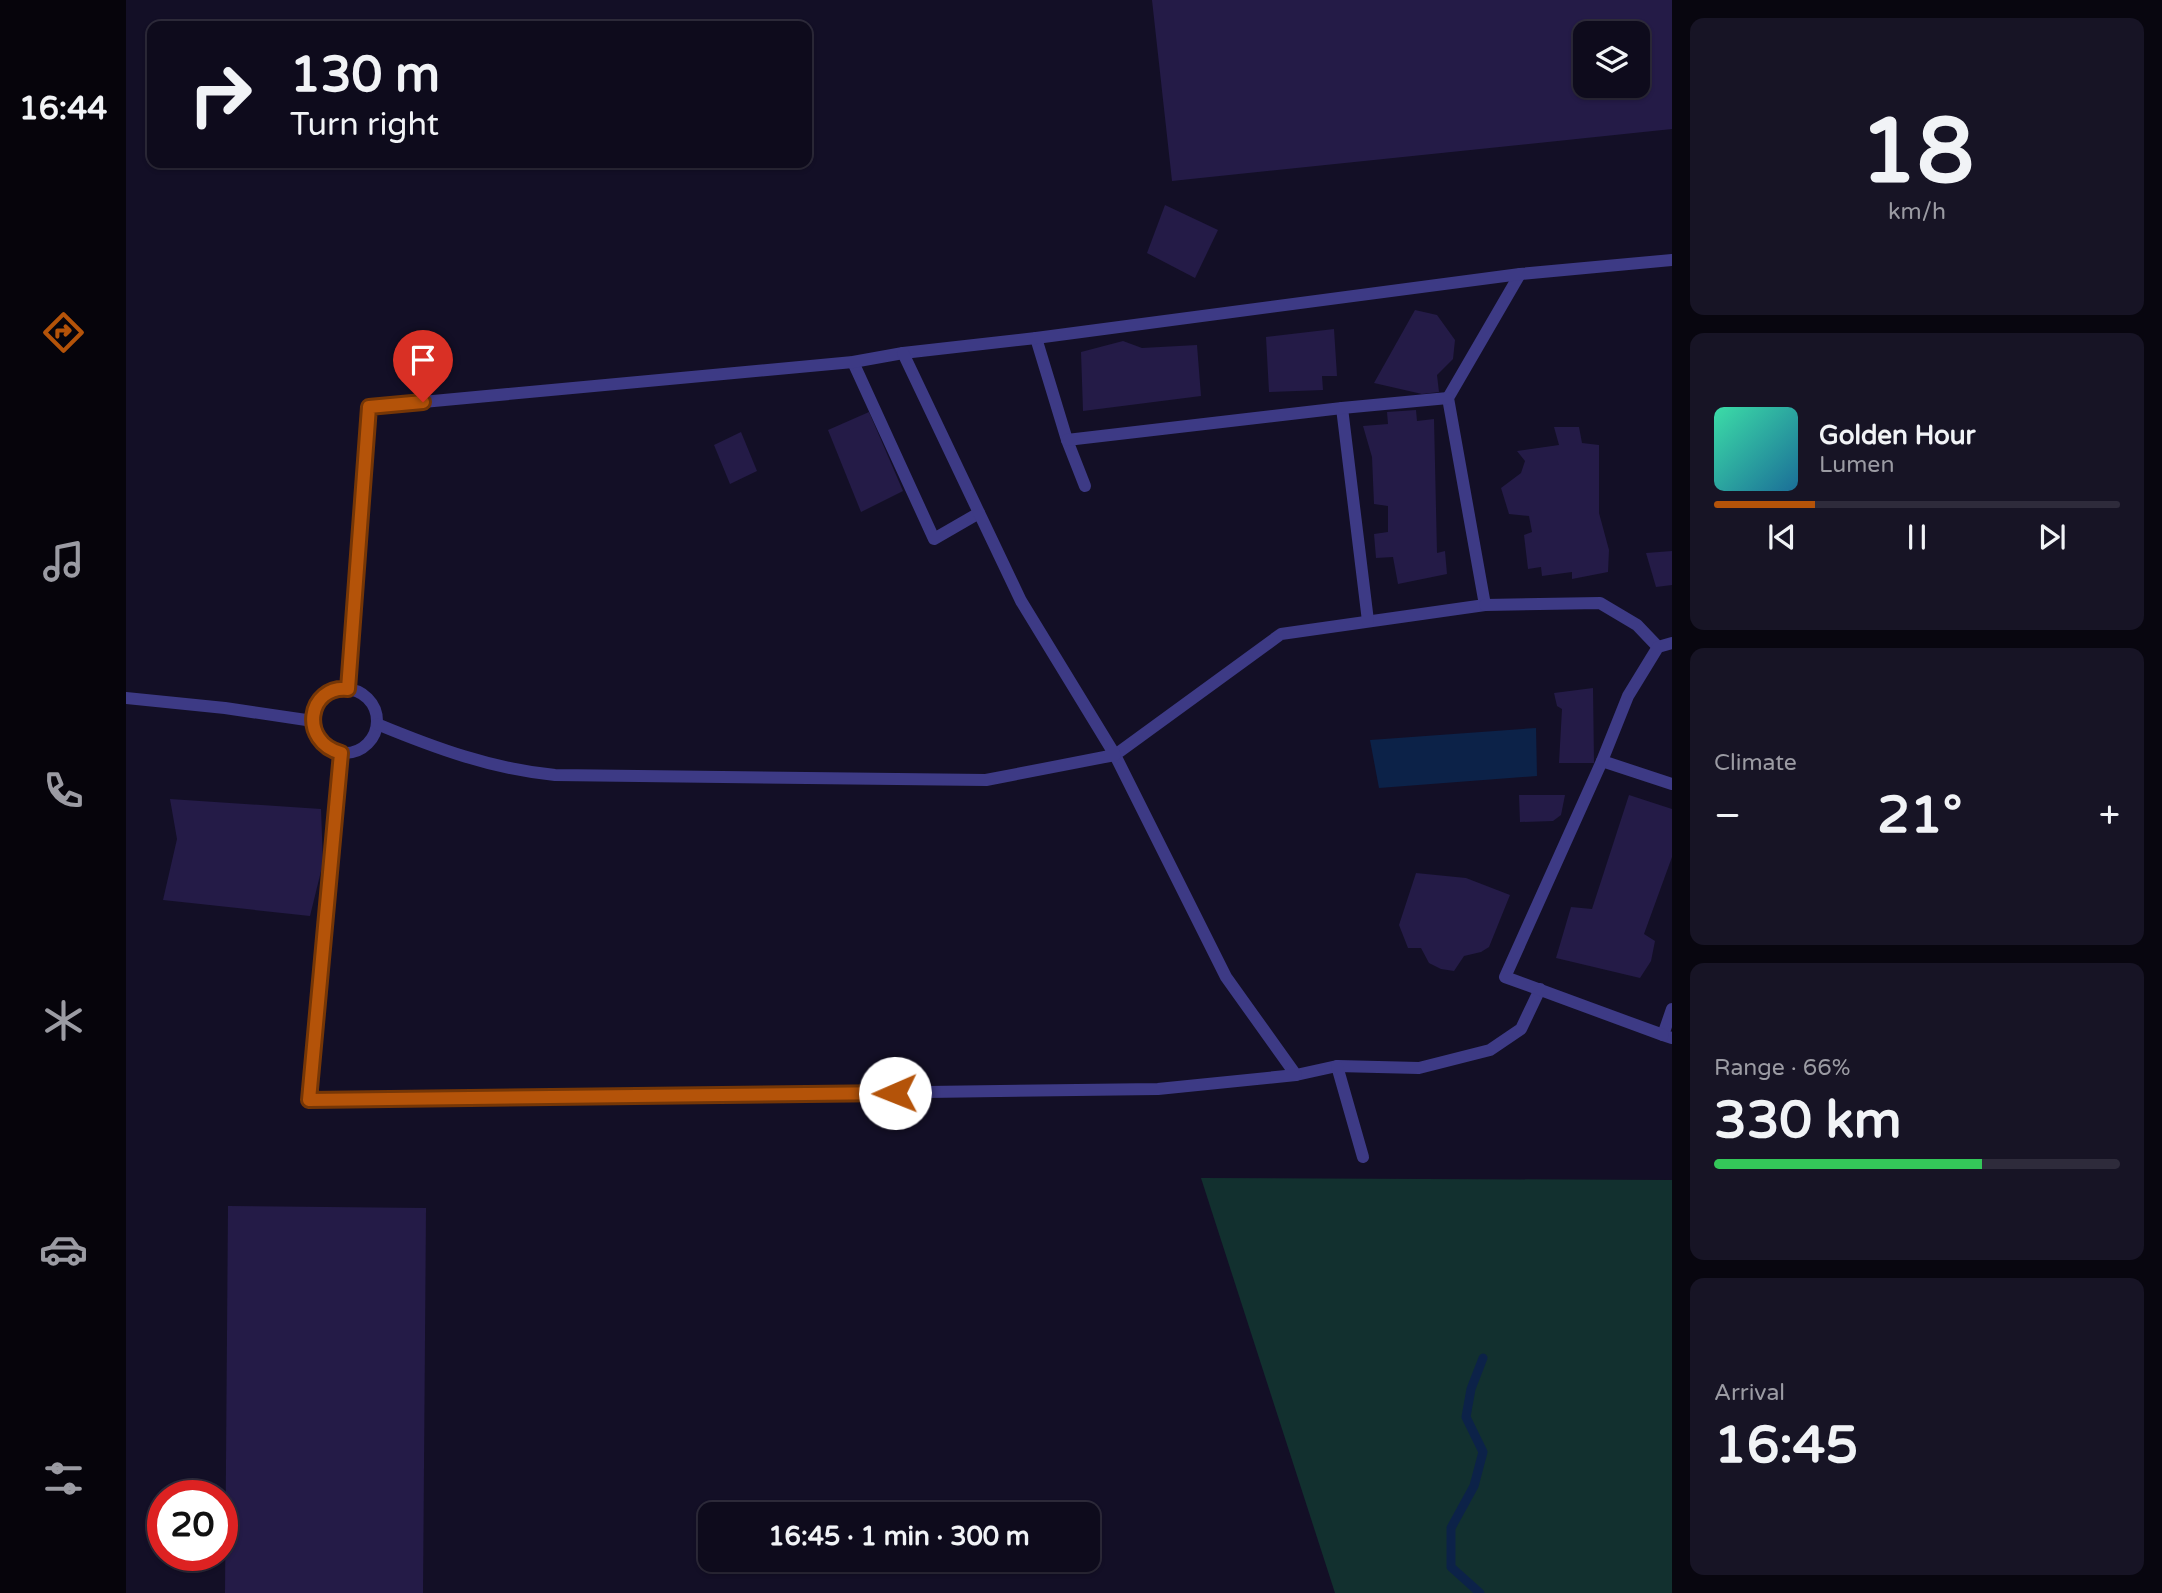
<!DOCTYPE html>
<meta charset="utf-8">
<style>
:root{--surface:#0e0b1c;--page:#171425;--text:#f1f3f6;--muted:#9b9ba3;--line:#2e2b3b;--accent:#b45309}
body{margin:0;font-family:"Varela Round",sans-serif;background:var(--page);color:var(--text);height:100vh;display:flex;flex-direction:column;font-size:26px;white-space:nowrap}
*{box-sizing:border-box;margin:0}
p{font-size:23px;color:var(--muted)}
.icon{flex:none;width:38px;height:38px;fill:none;stroke:currentColor;stroke-width:2;stroke-linecap:round;stroke-linejoin:round}
.map{position:relative;flex:1;overflow:hidden}
.details{display:flex;flex-direction:column;gap:18px;padding:18px;background:#08060f;width:490px}
.details>*{flex:none}
.hud{position:absolute;left:21px;top:21px;width:665px;height:147px;border-radius:14px;box-shadow:0 2px 5px #0004,0 0 0 2px var(--line);background:#0e0b1c;color:var(--text);overflow:hidden}
.tools{position:absolute;left:1447px;top:21px;display:grid;gap:14px}
.tools a{display:grid;place-items:center;width:77px;height:77px;border-radius:14px;background:var(--surface);box-shadow:0 2px 5px #0004,0 0 0 2px var(--line);font-size:35px}
.speed{position:absolute;left:21px;top:1480px;display:flex;gap:14px;font-size:35px;font-weight:700;text-align:center}
.speed>*{display:grid;place-content:center;width:91px;height:91px;border-radius:50%;background:var(--surface);box-shadow:0 2px 5px #0004,0 0 0 2px var(--line);line-height:1}
.speed .limit{border:10px solid #d22;background:#fff;color:#111}
.pin{position:absolute;display:grid;place-items:center;width:60px;height:60px;color:#fff;margin:-72px -30px;border-radius:50% 50% 50% 0;rotate:-45deg;box-shadow:0 0 7px #0007}
.pin .icon{rotate:45deg}
.me{position:absolute;width:77px;margin:-38px;rotate:269deg;stroke-linejoin:round;filter:drop-shadow(0 0 5px #0008)}
.turn{display:flex;align-items:center;gap:24px;height:147px;padding:0 28px;font-size:32px}
.turn .icon{width:91px;height:91px;stroke-width:2.5}
.turn b{display:block;font-size:49px;line-height:60px}
.big{font-size:52px;font-weight:800;line-height:1.1}
.details .widget{flex:1;display:flex;flex-direction:column;justify-content:center;gap:10px;min-width:0;padding:0 24px;border-radius:14px;background:var(--page)}
.details .dial{align-items:center;gap:0}
.dial b{font-size:91px;line-height:1}
.song{display:flex;align-items:center;gap:21px}
.cover{width:84px;height:84px;border-radius:10px;background:linear-gradient(135deg,hsl(160 70% 55%),hsl(200 70% 35%))}
.played{height:7px;border-radius:4px;background:linear-gradient(90deg,var(--accent) 25%,var(--line) 25%)}
.keys{display:flex;justify-content:space-around;direction:ltr}
.heat{display:flex;justify-content:space-between;align-items:center;font-size:38px;direction:ltr}
.charge{height:10px;border-radius:5px;background:linear-gradient(90deg,#34c759 66%,var(--line) 0)}
.trip{position:absolute;left:572px;top:1502px;width:402px;height:70px;border-radius:14px;background:var(--surface);box-shadow:0 2px 5px #0004,0 0 0 2px var(--line);font-weight:800;line-height:70px;text-align:center}
main{display:flex;flex:1;min-height:0}
.menu{display:flex;flex-direction:column;width:126px;justify-content:space-around;align-items:center;background:#06040b;color:var(--muted)}
.menu .icon{width:49px;height:49px}
.menu .current{color:var(--accent)}
.menu b{font-size:32px;color:var(--text)}
.map>svg:first-child{display:block}
.green{fill:#12302f}
.water{fill:#0c2248}
.lines{fill:none;stroke-linecap:round;stroke-linejoin:round}
.stream{stroke:#0c2248;stroke-width:9}
.building{fill:#241b47;fill-rule:evenodd}
.service{stroke:#3d3a85;stroke-width:12}
.route-casing{stroke:#753606;stroke-width:18}
.route{stroke:#b45309;stroke-width:12}
</style>
<main>
<nav class="menu">
<b>16:44</b>
<svg class="icon current" aria-label="directions" viewBox="0 0 24 24"><path d="M12 3l9 9-9 9-9-9zM9 14v-3h6M13 9l2 2-2 2"/></svg>
<svg class="icon" aria-label="music" viewBox="0 0 24 24"><path d="M9 18V5l10-2v13"/><circle cx="6" cy="18" r="3"/><circle cx="16" cy="16" r="3"/></svg>
<svg class="icon" aria-label="phone" viewBox="0 0 24 24"><path d="M5 4h4l2 5-3 2q2 4 5 5l2-3 5 2v4C11 20 4 13 5 4z"/></svg>
<svg class="icon" aria-label="climate" viewBox="0 0 24 24"><path d="M12 3v18M4 7l16 10M4 17L20 7"/></svg>
<svg class="icon" aria-label="car" viewBox="0 0 24 24"><path d="M5 17H2v-5l4-1 3-4h7l3 4 3 1v5h-3M9 17h6M6 11h13"/><circle cx="7" cy="17" r="2"/><circle cx="17" cy="17" r="2"/></svg>
<svg class="icon" aria-label="filters" viewBox="0 0 24 24"><path d="M4 7h16M4 17h16"/><circle cx="9" cy="7" r="2"/><circle cx="15" cy="17" r="2"/></svg>
</nav>
<div class="map">
<svg width="1546" height="1593" viewBox="0 0 1546 1593">
<rect width="100%" height="100%" fill="#130f26"/>
<!-- green -->
<polygon class="green" points="1075,1178 1546,1180 1546,1593 1209,1593"/>
<!-- water -->
<polygon class="water" points="1410,728 1411,776 1253,788 1244,740"/>
<g class="lines">
<!-- stream -->
<polyline class="stream" points="1354,1593 1325,1567 1325,1528 1348,1486 1357,1452 1340,1417 1345,1389 1357,1358"/>
</g>
<!-- building -->
<g class="building">
<path d="M1026,0H1546V129L1046,181ZM1460,33H1512V86H1460Z"/>
<polygon points="1039,205 1092,230 1069,278 1021,253"/>
<polygon points="1289,310 1311,315 1329,340 1327,359 1311,375 1313,392 1296,394 1248,383"/>
<polygon points="1208,329 1211,376 1196,376 1197,390 1143,392 1140,337"/>
<polygon points="997,341 1016,348 1071,345 1075,396 957,411 955,352"/>
<polygon points="1290,410 1291,421 1308,419 1311,553 1319,551 1321,574 1272,584 1267,557 1250,558 1248,534 1262,532 1262,506 1248,504 1246,457 1237,426 1262,424 1261,412"/>
<polygon points="743,412 777,491 735,512 702,430"/>
<polygon points="1428,427 1453,427 1456,443 1473,445 1473,513 1483,550 1482,572 1446,579 1446,572 1416,576 1415,567 1402,569 1398,535 1406,532 1403,516 1383,514 1375,488 1395,473 1399,461 1391,451 1433,445"/>
<polygon points="615,432 631,471 604,484 588,445"/>
<polygon points="1546,551 1546,585 1530,587 1520,553"/>
<polygon points="1467,688 1468,763 1433,763 1436,709 1431,706 1428,693"/>
<polygon points="1393,795 1439,795 1435,815 1427,821 1394,822"/>
<polygon points="1503,795 1546,809 1546,857 1518,934 1529,941 1525,961 1514,978 1430,958 1445,907 1466,909"/>
<polygon points="44,799 195,809 197,863 184,916 37,900 51,839"/>
<polygon points="1290,873 1340,878 1384,895 1363,947 1355,952 1338,956 1328,971 1315,969 1303,963 1295,948 1282,948 1273,925"/>
<polygon points="102,1206 300,1208 297,1593 99,1593"/>
</g>
<g class="lines">
<!-- service -->
<g class="service">
<polyline points="1394,274 1322,398 1359,605 1155,634 989,755 1100,977 1170,1075 1211,1066 1293,1068 1364,1050 1395,1029 1414,989"/>
<polyline points="910,338 941,440 959,486"/>
<polyline points="727,362 808,539 853,513"/>
<polyline points="1216,408 1242,621"/>
<polyline points="941,440 1216,408 1322,398"/>
<polyline points="1359,605 1474,603 1511,625 1532,647"/>
<circle cx="219" cy="721" r="32"/>
<polyline points="222,689 243,407 727,362 777,353 910,338 1394,274 1546,260"/>
<polyline points="0,698 99,708 187,721"/>
<path d="M251,724C309,748 366,769 429,775L860,780L989,755L895,601L777,353"/>
<polyline points="215,753 183,1100 1032,1089 1170,1075"/>
<polyline points="1476,761 1546,784"/>
<polyline points="1546,1009 1537,1035 1546,1038"/>
<polyline points="1537,1035 1379,977 1476,761 1502,696 1532,647 1546,643"/>
<polyline points="1211,1066 1237,1157"/>
</g>
</g>
<g class="lines">
<defs>
<path id="route" d="M297,402L243,407L222,689C181,685 173,742 215,753L183,1100L769,1093"/>
</defs>
<!-- route casing -->
<use href="#route" class="route-casing"/>
<!-- route -->
<use href="#route" class="route"/>
</g>
</svg>
<div class="tools">
<a><svg class="icon" aria-label="layers" viewBox="0 0 24 24"><path d="M12 4l9 5-9 5-9-5zM3 14l9 5 9-5"/></svg></a>
</div>
<div class="speed"><div class="limit">20</div></div>
<div class="pin" style="left:297px;top:402px;background:#d93025"><svg class="icon" aria-label="arrive" viewBox="0 0 24 24"><path d="M6 21V4h12l-3 4 3 4H6"/></svg></div>
<svg class="me" style="left:769px;top:1093px" viewBox="-20 -20 40 40"><circle r="19" fill="#fff"/><path d="M0-13L10 11 0 6-10 11z" fill="#b45309"/></svg>
<div class="trip">16:45 · 1 min · 300 m</div>
<div class="hud">
<div class="turn"><svg class="icon" aria-label="right" viewBox="0 0 24 24"><path d="M7 20v-9h11M14 6l5 5-5 5"/></svg><div><b>130 m</b>Turn right</div></div>
</div>
</div>
<section class="details">
<div class="widget dial"><b>18</b><p>km/h</p></div>
<div class="widget">
<div class="song"><i class="cover"></i><div><b>Golden Hour</b><p>Lumen</p></div></div>
<div class="played"></div>
<div class="keys"><svg class="icon" aria-label="previous" viewBox="0 0 24 24"><path d="M18 5L8 12l10 7zM5 5v14"/></svg><svg class="icon" aria-label="pause" viewBox="0 0 24 24"><path d="M8 5v14M16 5v14"/></svg><svg class="icon" aria-label="next" viewBox="0 0 24 24"><path d="M6 5l10 7-10 7zM19 5v14"/></svg></div>
</div>
<div class="widget"><p>Climate</p>
<div class="heat"><a>−</a><b class="big">21°</b><a>+</a></div>
</div>
<div class="widget"><p>Range · 66%</p><b class="big">330 km</b><div class="charge"></div></div>
<div class="widget"><p>Arrival</p><b class="big">16:45</b></div>
</section>
</main>
